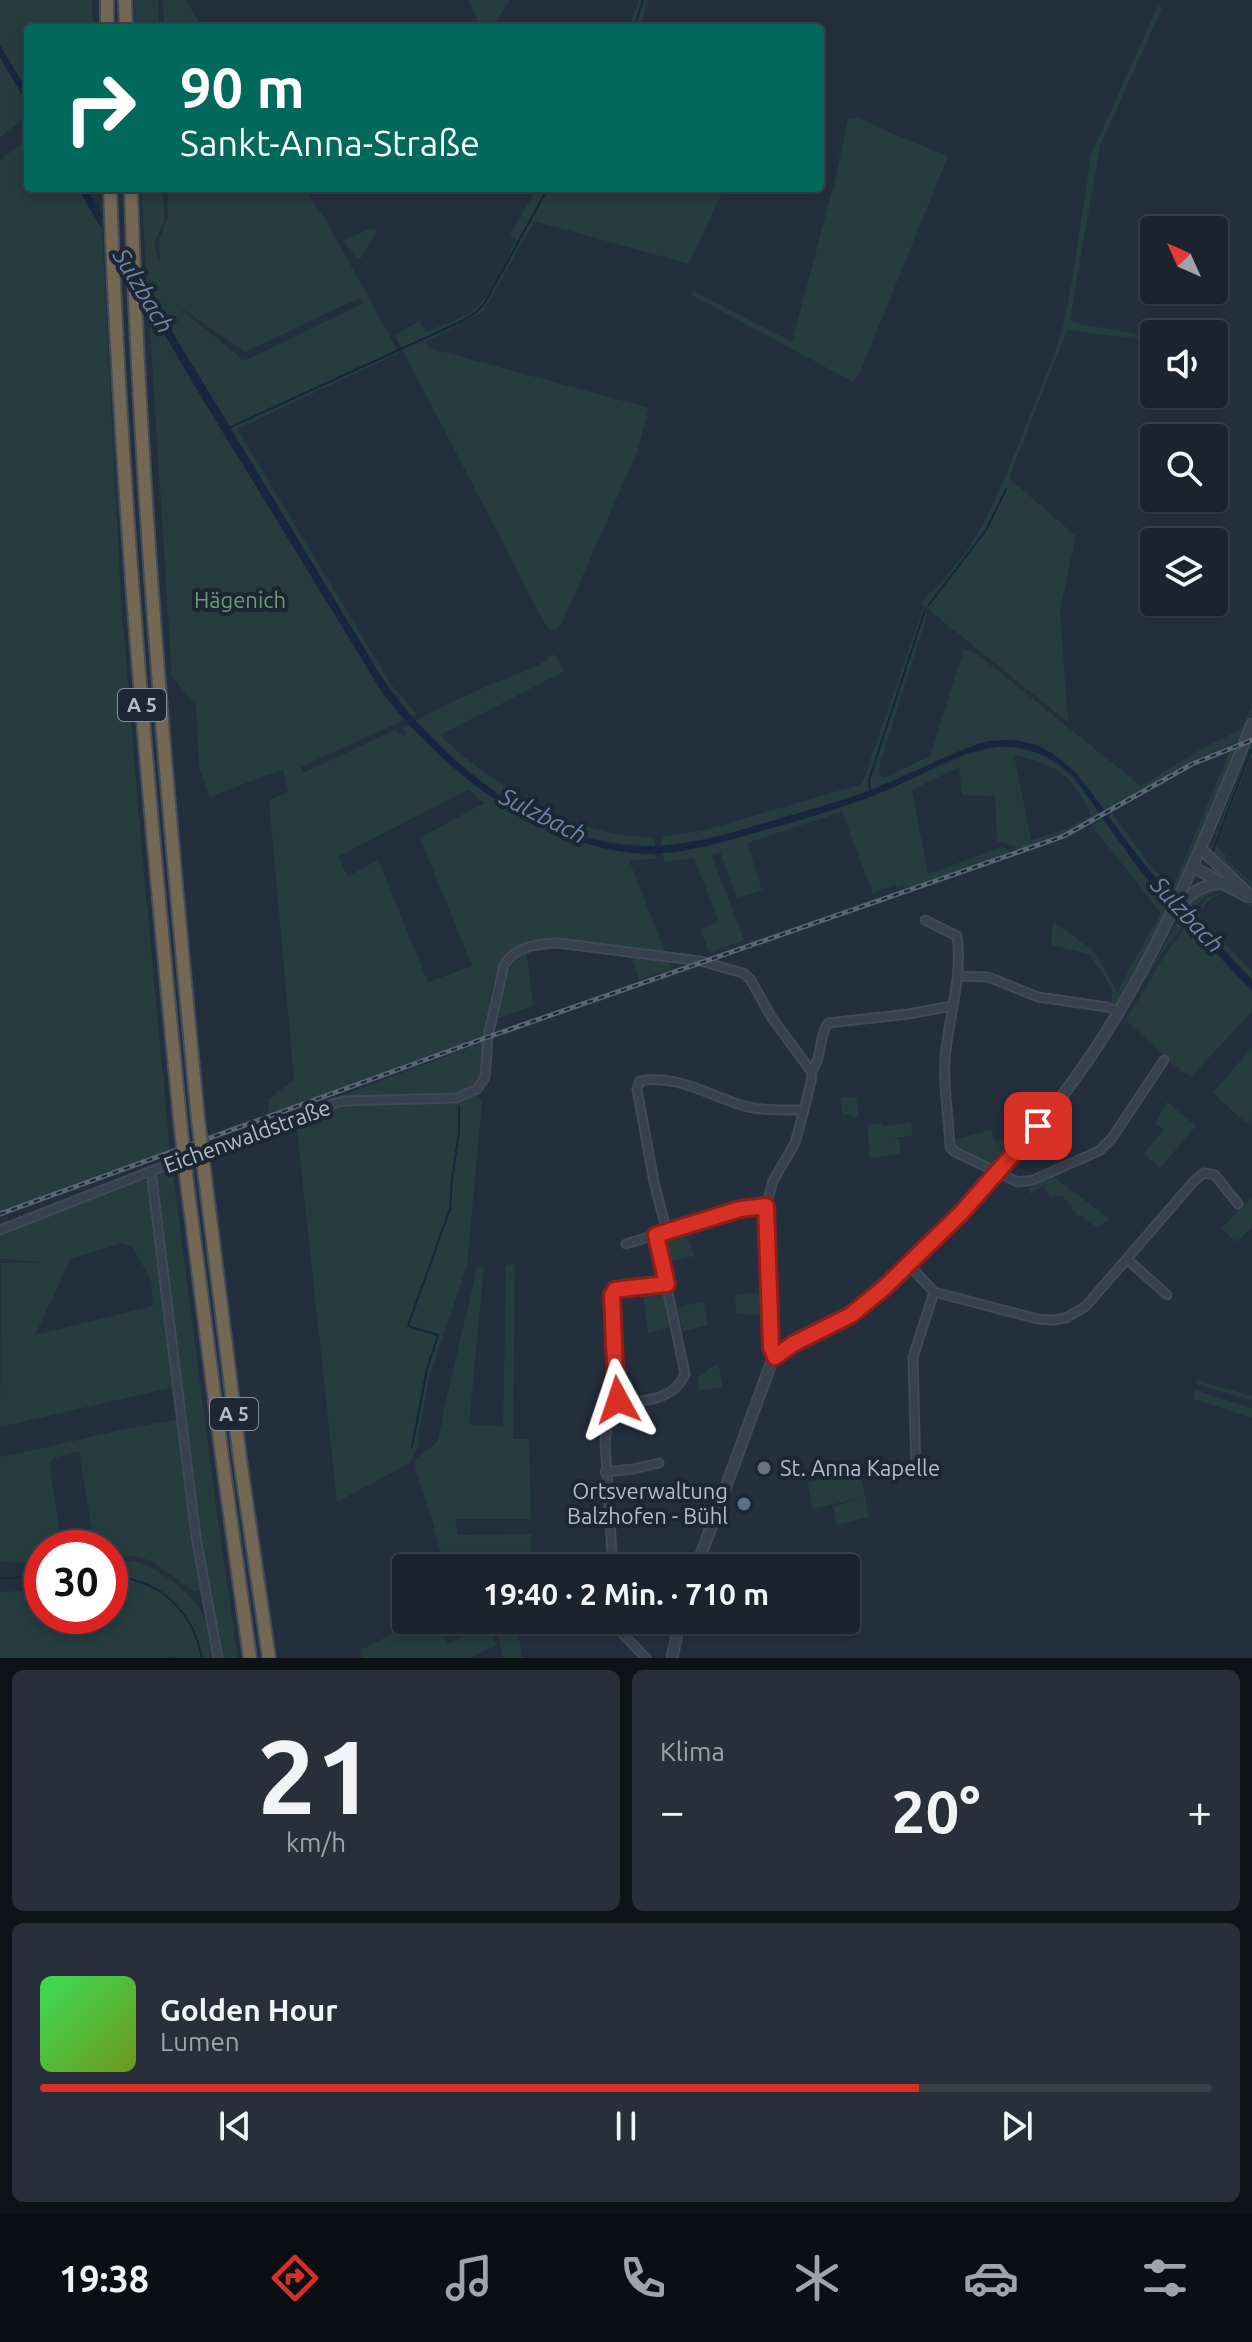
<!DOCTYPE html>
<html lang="de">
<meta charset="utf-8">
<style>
:root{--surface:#1b232e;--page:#282f3a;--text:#f1f3f6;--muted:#a0a4aa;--line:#39404a;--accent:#d93025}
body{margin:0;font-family:Ubuntu,sans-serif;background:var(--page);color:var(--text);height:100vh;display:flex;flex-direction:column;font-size:30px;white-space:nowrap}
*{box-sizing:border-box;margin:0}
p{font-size:26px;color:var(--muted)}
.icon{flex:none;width:44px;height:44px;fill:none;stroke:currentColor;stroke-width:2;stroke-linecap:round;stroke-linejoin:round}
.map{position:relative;height:1658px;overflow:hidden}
.sheet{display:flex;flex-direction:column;gap:12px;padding:12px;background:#0f1319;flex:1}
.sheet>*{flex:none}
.top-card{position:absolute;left:24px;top:24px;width:800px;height:168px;border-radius:8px;box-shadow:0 4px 12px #0003,0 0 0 2px var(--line);background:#00695c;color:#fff;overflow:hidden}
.needle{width:52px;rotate:315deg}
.tools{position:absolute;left:1140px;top:216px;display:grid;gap:16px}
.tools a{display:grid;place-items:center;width:88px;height:88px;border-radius:8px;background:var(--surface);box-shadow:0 4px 12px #0003,0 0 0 2px var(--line);font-size:40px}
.speed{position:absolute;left:24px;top:1530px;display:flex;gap:16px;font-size:40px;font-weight:700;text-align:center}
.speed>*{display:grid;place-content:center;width:104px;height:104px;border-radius:50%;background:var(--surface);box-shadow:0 4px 12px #0003,0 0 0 2px var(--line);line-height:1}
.speed .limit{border:12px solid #d22;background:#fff;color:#111}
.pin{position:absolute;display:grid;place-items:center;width:68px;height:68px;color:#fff;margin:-34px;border-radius:16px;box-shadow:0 4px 12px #0006}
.me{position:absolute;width:88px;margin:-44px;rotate:355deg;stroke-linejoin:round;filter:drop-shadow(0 0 6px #0008)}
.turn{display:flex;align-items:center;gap:28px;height:168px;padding:0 24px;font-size:36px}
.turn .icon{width:104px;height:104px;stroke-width:2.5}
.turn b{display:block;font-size:56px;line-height:68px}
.big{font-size:60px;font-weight:600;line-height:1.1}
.sheet .tile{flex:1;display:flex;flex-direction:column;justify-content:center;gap:12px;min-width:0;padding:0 28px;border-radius:12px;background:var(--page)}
.sheet .dial{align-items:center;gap:0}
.dial b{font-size:104px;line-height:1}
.song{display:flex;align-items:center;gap:24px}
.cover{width:96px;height:96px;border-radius:12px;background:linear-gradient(135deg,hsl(130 70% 55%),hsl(80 70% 35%))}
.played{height:8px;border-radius:4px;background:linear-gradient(90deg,var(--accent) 75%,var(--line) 75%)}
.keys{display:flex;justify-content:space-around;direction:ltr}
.heat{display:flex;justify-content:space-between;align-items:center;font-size:44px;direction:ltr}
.sheet .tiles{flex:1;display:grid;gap:12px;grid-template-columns:1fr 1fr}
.tile:last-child{grid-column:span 2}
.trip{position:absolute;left:392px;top:1554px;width:468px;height:80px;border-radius:8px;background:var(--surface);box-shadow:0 4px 12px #0003,0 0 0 2px var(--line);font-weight:600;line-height:80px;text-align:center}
.dock{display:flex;height:128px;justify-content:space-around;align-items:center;background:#0b0e12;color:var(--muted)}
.dock .icon{width:56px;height:56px}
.dock .on{color:var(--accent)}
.dock b{font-size:36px;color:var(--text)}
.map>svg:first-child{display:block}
.green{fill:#263c3f;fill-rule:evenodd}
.water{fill:#17263c}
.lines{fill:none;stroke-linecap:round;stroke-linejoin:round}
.stream{stroke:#17263c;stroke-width:2}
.minor-casing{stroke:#414a57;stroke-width:11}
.tertiary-casing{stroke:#414a57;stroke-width:13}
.motorway-casing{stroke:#434c59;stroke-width:16}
.minor{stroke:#38414e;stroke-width:7}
.tertiary{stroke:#38414e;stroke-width:9}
.motorway{stroke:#746855;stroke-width:12}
.rail-casing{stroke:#5a6575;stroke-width:5}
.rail{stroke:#1d2633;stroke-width:2;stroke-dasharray:6;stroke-linecap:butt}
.motorway-bridge-casing{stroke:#434c59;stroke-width:16;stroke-linecap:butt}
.motorway-bridge{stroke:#746855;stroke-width:12}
.route-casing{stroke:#8d1f18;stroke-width:20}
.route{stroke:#d93025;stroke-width:14}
.worship-dot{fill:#6b7280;stroke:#1d2633;stroke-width:3}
.service-dot{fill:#5c6f8a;stroke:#1d2633;stroke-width:3}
.labels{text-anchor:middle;stroke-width:8;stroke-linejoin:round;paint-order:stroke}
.shield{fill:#1d2633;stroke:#878f9c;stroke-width:2}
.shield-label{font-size:20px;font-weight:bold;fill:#b4bcc9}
.park-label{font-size:22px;fill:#6b9a76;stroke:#1d2633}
.street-label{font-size:22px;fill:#b4bcc9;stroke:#1d2633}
.poi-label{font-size:22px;fill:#b4bcc9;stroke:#1d2633;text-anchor:start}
.water-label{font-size:24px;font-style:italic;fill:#6d86a8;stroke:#1d2633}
</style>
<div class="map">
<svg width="1252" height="1658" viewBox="0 0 1252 1658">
<rect width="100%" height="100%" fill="#242f3e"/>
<!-- green -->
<g class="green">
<polygon points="0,0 92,0 93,28 28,28 28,92 0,45"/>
<polygon points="134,0 158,0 159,28 135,28"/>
<polygon points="163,0 186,0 202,28 164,28"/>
<polygon points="469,0 510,0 491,27 484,28 479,23"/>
<polygon points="639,0 648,0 639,28 629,28"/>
<polygon points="1158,6 1162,8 1100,146 1070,319 1074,323 1132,333 1154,339 1152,343 1131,338 1067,330 1010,475 1011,480 1076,536 1060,611 1068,722 920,603 938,586 966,552 984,523 1005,478 1053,358 1064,323 1072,281 1091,155"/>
<polygon points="0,57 28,105 28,115 0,137"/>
<polygon points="858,117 900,137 948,156 861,370 853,382 692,295 693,291 792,342 836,176 848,119"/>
<polygon points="28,139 28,188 77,188 102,229 121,598 141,841 170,1151 0,1215 0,160"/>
<path d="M141,188H163L164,221L154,243L158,260L160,259L159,240L168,216V188H304L327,222L399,353L237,429L390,683L416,714L411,716L373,664L226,436L373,678L404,720L301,767L303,773L395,730L403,736L406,734L402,727L409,725C475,792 557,850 654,853L656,859L629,860L666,954C631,949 534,926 509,953C490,973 489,1010 485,1036L269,1115L268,1099L294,1080L269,800L288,792L283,769L210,797L199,767L196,706L172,677ZM359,298L362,304L244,361L175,304L245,352ZM468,790L484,803L420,838L472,966L428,982L378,860L347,877L339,856Z"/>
<path d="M537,188H724L689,264L534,221L484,311L425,343L429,348L649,408L637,452L561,625L555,630L548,628L545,624L395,335L419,321L426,332C439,326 455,322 467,314C492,298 503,265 516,239L510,235Z"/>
<polygon points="370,229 375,229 376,232 361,258 356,259 344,240"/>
<polygon points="922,611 927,615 878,770 881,777 887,777 930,756 964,649 978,655 1141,786 1203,748 1238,731 1244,724 1252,705 1252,712 1241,740 1189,762 1105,812 1077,774 1052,753 991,741 962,750 861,794 712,839 661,846 663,837 708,829 862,784"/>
<path d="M554,654L565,671L440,735C456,751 474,765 493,778C547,816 587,834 654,838L655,846C556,846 482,790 416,721C442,706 469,694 497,682C517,673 537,670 554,654Z"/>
<polygon points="1252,743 1252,754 1216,846 1226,855 1225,858 1252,884 1252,892 1212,855 1210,850"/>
<path d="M998,746C1051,748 1073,773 1100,815L1064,833L1017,850L1015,846L997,841L995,796L962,795L959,767L912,790L928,874L1003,847L1011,852L905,889L904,885L897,887L895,885L873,893L842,812L747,843L762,890L737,898L720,852L711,854L744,940L709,953L701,929L719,922L694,858L665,862L662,852L706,846L801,820L866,799L965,755ZM1014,755C1055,763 1075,776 1091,816L1064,830L1031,840Z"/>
<polygon points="1239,748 1176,891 1174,891 1172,896 1147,868 1108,817 1112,813 1149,864 1172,889 1230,751"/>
<polygon points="1103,819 1139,869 1169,903 1150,949 1119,1004 1111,1005 1112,990 1102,972 1088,954 1051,945 1053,922 1090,948 1101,962 1117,992 1161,913 1092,826"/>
<path d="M1215,887L1230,891L1252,906V908C1223,889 1213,881 1191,914L1188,911L1190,908L1188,906C1196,896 1203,890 1215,887Z"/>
<path d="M1216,894H1223C1212,897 1201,904 1200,917L1252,972V980L1194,917L1207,897Z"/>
<polygon points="1183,918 1186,922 1163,951 1124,1015 1178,922 1180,922"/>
<polygon points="1188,924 1252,991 1252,1011 1191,1077 1175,1066 1126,1020 1166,953"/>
<path d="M527,953L533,1006L498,1018C501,994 502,964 527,953Z"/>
<polygon points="632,957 670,962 672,969 639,980"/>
<path d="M484,1042C481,1068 485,1080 461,1094L322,1105L325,1102Z"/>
<polygon points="1252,1047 1252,1119 1247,1124 1213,1093"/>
<polygon points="473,1095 478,1097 482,1103 467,1266 430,1374 419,1432 419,1445 410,1463 337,1502 297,1130 294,1124 343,1103 459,1100"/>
<polygon points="856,1096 859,1116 852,1117 851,1114 843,1115 840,1098"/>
<polygon points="1167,1102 1196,1126 1160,1168 1144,1154 1163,1130 1155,1123"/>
<polygon points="911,1122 913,1135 891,1139 899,1139 901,1153 870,1158 867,1125 881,1123 883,1126"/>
<polygon points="281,1126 282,1132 216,1155 215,1151"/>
<polygon points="991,1130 994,1141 1026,1135 998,1167 953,1146 953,1140"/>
<path d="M172,1166L216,1506L238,1658H220L193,1488L169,1284L163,1285L174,1387L0,1427L1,1263H43L0,1258V1235L121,1184L156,1178L162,1170ZM122,1243L133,1248L151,1280L153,1306L35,1335L71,1259Z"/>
<polygon points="1054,1177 1110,1219 1098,1228 1071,1210 1073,1206 1061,1196 1050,1197 1044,1186 1030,1194 1029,1188"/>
<polygon points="1252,1197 1252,1227 1237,1242 1221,1229"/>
<polygon points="686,1232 694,1256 668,1262 664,1240"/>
<polygon points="515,1264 513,1439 529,1439 531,1519 455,1519 458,1535 531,1534 531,1552 526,1568 444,1568 432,1519 415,1468 416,1459 438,1441 444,1409 477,1268 484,1267 469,1424 503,1427 506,1265"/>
<polygon points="663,1289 667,1293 674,1327 648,1333 643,1292"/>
<polygon points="766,1293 766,1315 736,1314 735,1294"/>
<polygon points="703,1301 708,1325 683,1331 677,1308"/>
<polygon points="718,1363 723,1387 700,1390 697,1378"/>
<polygon points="1197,1380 1252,1396 1252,1400 1196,1384"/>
<polygon points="1195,1390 1252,1408 1252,1418 1193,1399"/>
<path d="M176,1420L179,1421L203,1590L194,1591L151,1561L136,1556L110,1558V1548H95L79,1451L60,1456L49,1461L62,1548H42V1563L0,1562V1457C59,1446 117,1428 176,1420Z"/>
<polygon points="860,1470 869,1517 837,1525 833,1507 861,1498 813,1509 807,1482"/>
<path d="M135,1561C165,1572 198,1596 209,1627C213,1636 213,1648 215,1658H176L172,1656L165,1658H0V1592L42,1590V1616H110V1562Z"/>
<polygon points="420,1620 434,1620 447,1645 488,1624 496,1645 470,1658 362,1658 361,1650"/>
<polygon points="491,1620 516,1620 522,1658 503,1658 496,1629"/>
</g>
<!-- water -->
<g class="water">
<polygon points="0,45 28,92 28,105 0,57"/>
<polygon points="78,188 86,188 101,213 101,228"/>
<path d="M150,295L387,686C444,761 535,841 634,846C685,849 733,832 782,818C809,810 836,803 863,793C903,779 940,758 980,743C1053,727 1080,778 1117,828C1134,852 1152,874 1172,896L1169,903L1139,869L1074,777C1054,757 1026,744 997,747C960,750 924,774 891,788C850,806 807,818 764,830C722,842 678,857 634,853C533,843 445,771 384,695L194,385L150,309Z"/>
<polygon points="1188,911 1252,980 1252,991 1183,918"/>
</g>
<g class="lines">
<!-- stream -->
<g class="stream">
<polyline points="634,28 643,0"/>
<polyline points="118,249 129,267"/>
<polyline points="140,286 149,301"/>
<polyline points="231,427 462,321 475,313 484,304 548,188"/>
<polyline points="928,606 986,530 1006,489"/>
<polyline points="1251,750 1213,850 1214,854 1252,888"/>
<polyline points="870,793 869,780 873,768 924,613"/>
<polyline points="412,1447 427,1369 438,1335 408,1326 450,1209 452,1179 459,1132 459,1106"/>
<path d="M110,1576C159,1579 193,1610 202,1658"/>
<polyline points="0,1578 42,1577"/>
</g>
<defs>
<g id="minor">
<path d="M925,920L957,936C963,978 948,1018 945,1060C943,1088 949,1118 950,1147L955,1152L1018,1182L1033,1180L1099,1151L1112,1138L1164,1060"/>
<polyline points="958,976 988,977 1038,997 1107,1007 1119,1012"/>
<path d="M811,1071C823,1058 818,1037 828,1023L908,1014L953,1006"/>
<polyline points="151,1171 196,1537 218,1658"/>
<path d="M0,1230L151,1171L329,1105L343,1101L457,1098L477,1089L485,1077L488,1037L504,965C516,946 537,944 558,943L700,961L743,973L750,979L772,1018L811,1071L812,1077L804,1110L795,1143L773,1181L766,1206L771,1347L775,1357"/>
<path d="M667,1232L654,1182L637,1089L640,1081C677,1073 713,1098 748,1107C767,1111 786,1110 804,1110"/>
<polyline points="626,1244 740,1209 766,1206"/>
<polyline points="1127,1259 1167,1295"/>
<polyline points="909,1265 934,1292 913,1357 916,1474"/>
<polyline points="934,1292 1038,1319 1053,1320 1066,1318 1086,1306 1194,1181 1204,1173 1215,1175 1238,1204"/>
<path d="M618,1400C642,1404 675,1399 685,1374L656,1235"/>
<polyline points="605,1472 633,1469 659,1463"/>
<polyline points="613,1568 605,1442 608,1422 618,1400 616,1391 612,1295 615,1290 621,1289 667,1284"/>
<polyline points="619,1620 623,1634 646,1658"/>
</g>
<g id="tertiary">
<polyline points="1201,849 1252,897"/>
<polyline points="1193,867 1246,896"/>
<path d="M1177,908C1193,892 1200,885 1222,883"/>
<path d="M696,1568L772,1361C791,1337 825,1331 850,1315C879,1296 903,1270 927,1246C980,1193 1032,1138 1076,1077C1154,969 1202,847 1252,724"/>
<polyline points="672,1658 680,1620"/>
</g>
<g id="motorway">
<polyline points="107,0 107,28"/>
<polyline points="125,0 126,28"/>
<path d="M110,188C121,502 150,816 181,1129"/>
<path d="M131,188C140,499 168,809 198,1119"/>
<polyline points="204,1169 240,1459 269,1658"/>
<polyline points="186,1175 223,1464 250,1658"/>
</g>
</defs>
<!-- minor casing -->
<use href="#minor" class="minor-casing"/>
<!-- tertiary casing -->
<use href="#tertiary" class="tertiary-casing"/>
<!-- motorway casing -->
<use href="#motorway" class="motorway-casing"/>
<!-- minor -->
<use href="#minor" class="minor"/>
<!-- tertiary -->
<use href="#tertiary" class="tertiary"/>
<!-- motorway -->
<use href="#motorway" class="motorway"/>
<defs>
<polyline id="rail" points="0,1214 488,1037 1064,836 1192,764 1252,740"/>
</defs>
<!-- rail casing -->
<use href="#rail" class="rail-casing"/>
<!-- rail -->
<use href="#rail" class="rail"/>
<defs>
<g id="motorway-bridge">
<polyline points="198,1119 204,1169"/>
<polyline points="181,1129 186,1175"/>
</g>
</defs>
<!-- motorway-bridge casing -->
<use href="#motorway-bridge" class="motorway-bridge-casing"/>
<!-- motorway-bridge -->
<use href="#motorway-bridge" class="motorway-bridge"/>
</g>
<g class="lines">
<defs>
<polyline id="route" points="618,1400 616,1391 612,1295 615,1290 621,1289 667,1284 656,1235 740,1209 766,1206 771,1347 775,1357 793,1344 851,1315 885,1287 962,1212 1038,1126"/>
</defs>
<!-- route casing -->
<use href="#route" class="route-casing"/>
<!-- route -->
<use href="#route" class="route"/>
</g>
<!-- markers -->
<circle class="worship-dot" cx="764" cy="1468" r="8"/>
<circle class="service-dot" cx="744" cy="1504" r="8"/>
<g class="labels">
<!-- shield labels -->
<g class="shield">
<rect x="118" y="689" width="48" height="32" rx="6"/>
<rect x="210" y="1398" width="48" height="32" rx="6"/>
</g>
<g class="shield-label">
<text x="142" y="712">A 5</text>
<text x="234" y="1421">A 5</text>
</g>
<!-- park labels -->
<g class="park-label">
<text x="240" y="608">Hägenich</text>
</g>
<!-- street labels -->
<g class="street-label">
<text transform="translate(247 1136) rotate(-20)" y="8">Eichenwaldstraße</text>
</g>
<!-- poi labels -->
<g class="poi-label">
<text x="780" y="1476">St. Anna Kapelle</text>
<text x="728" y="1499" text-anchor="end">Ortsverwaltung<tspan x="728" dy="25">Balzhofen - Bühl</tspan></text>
</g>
<!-- water labels -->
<g class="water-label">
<text transform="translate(143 291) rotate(59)" y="8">Sulzbach</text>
<text transform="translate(543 816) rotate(27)" y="8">Sulzbach</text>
<text transform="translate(1187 915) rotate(47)" y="8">Sulzbach</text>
</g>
</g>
</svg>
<div class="tools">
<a><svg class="needle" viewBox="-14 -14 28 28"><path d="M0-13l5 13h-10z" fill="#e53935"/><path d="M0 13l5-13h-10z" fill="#a0a4aa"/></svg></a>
<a><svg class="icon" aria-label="sound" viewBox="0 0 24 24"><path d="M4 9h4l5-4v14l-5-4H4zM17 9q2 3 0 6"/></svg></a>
<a><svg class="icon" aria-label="search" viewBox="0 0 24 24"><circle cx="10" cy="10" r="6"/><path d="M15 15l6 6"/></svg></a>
<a><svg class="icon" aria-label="layers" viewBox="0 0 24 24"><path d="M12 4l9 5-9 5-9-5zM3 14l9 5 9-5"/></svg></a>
</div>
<div class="speed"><div class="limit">30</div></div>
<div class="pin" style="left:1038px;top:1126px;background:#d93025"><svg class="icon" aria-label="arrive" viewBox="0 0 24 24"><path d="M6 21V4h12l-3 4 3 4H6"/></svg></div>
<svg class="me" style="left:618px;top:1400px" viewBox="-20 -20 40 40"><path d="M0-17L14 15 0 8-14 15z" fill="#d93025" stroke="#fff" stroke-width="4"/></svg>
<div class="trip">19:40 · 2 Min. · 710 m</div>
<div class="top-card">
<div class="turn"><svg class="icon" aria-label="right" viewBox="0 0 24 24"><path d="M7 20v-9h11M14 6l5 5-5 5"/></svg><div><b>90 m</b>Sankt-Anna-Straße</div></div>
</div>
</div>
<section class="sheet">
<div class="tiles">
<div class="tile dial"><b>21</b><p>km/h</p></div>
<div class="tile"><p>Klima</p>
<div class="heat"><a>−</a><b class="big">20°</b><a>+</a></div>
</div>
<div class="tile">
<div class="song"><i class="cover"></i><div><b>Golden Hour</b><p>Lumen</p></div></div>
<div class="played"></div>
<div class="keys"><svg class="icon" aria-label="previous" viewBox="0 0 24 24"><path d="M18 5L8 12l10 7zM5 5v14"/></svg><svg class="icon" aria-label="pause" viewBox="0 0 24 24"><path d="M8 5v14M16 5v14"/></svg><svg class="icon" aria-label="next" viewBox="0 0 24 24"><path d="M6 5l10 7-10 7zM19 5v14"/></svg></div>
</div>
</div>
</section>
<nav class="dock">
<b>19:38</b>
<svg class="icon on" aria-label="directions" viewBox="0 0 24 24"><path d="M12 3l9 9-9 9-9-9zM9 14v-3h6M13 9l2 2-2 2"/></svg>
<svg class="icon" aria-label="music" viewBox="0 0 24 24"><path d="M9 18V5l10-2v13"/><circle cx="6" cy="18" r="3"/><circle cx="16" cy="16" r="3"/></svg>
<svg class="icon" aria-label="phone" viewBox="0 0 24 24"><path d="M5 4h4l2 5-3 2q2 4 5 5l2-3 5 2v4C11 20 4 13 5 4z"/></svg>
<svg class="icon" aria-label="climate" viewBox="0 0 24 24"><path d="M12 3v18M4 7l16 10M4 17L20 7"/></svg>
<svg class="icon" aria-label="car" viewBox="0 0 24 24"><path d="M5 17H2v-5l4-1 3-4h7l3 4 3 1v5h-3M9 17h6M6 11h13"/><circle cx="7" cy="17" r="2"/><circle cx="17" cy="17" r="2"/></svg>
<svg class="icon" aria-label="filters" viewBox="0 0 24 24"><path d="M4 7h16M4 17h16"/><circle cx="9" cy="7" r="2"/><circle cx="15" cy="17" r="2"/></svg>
</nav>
